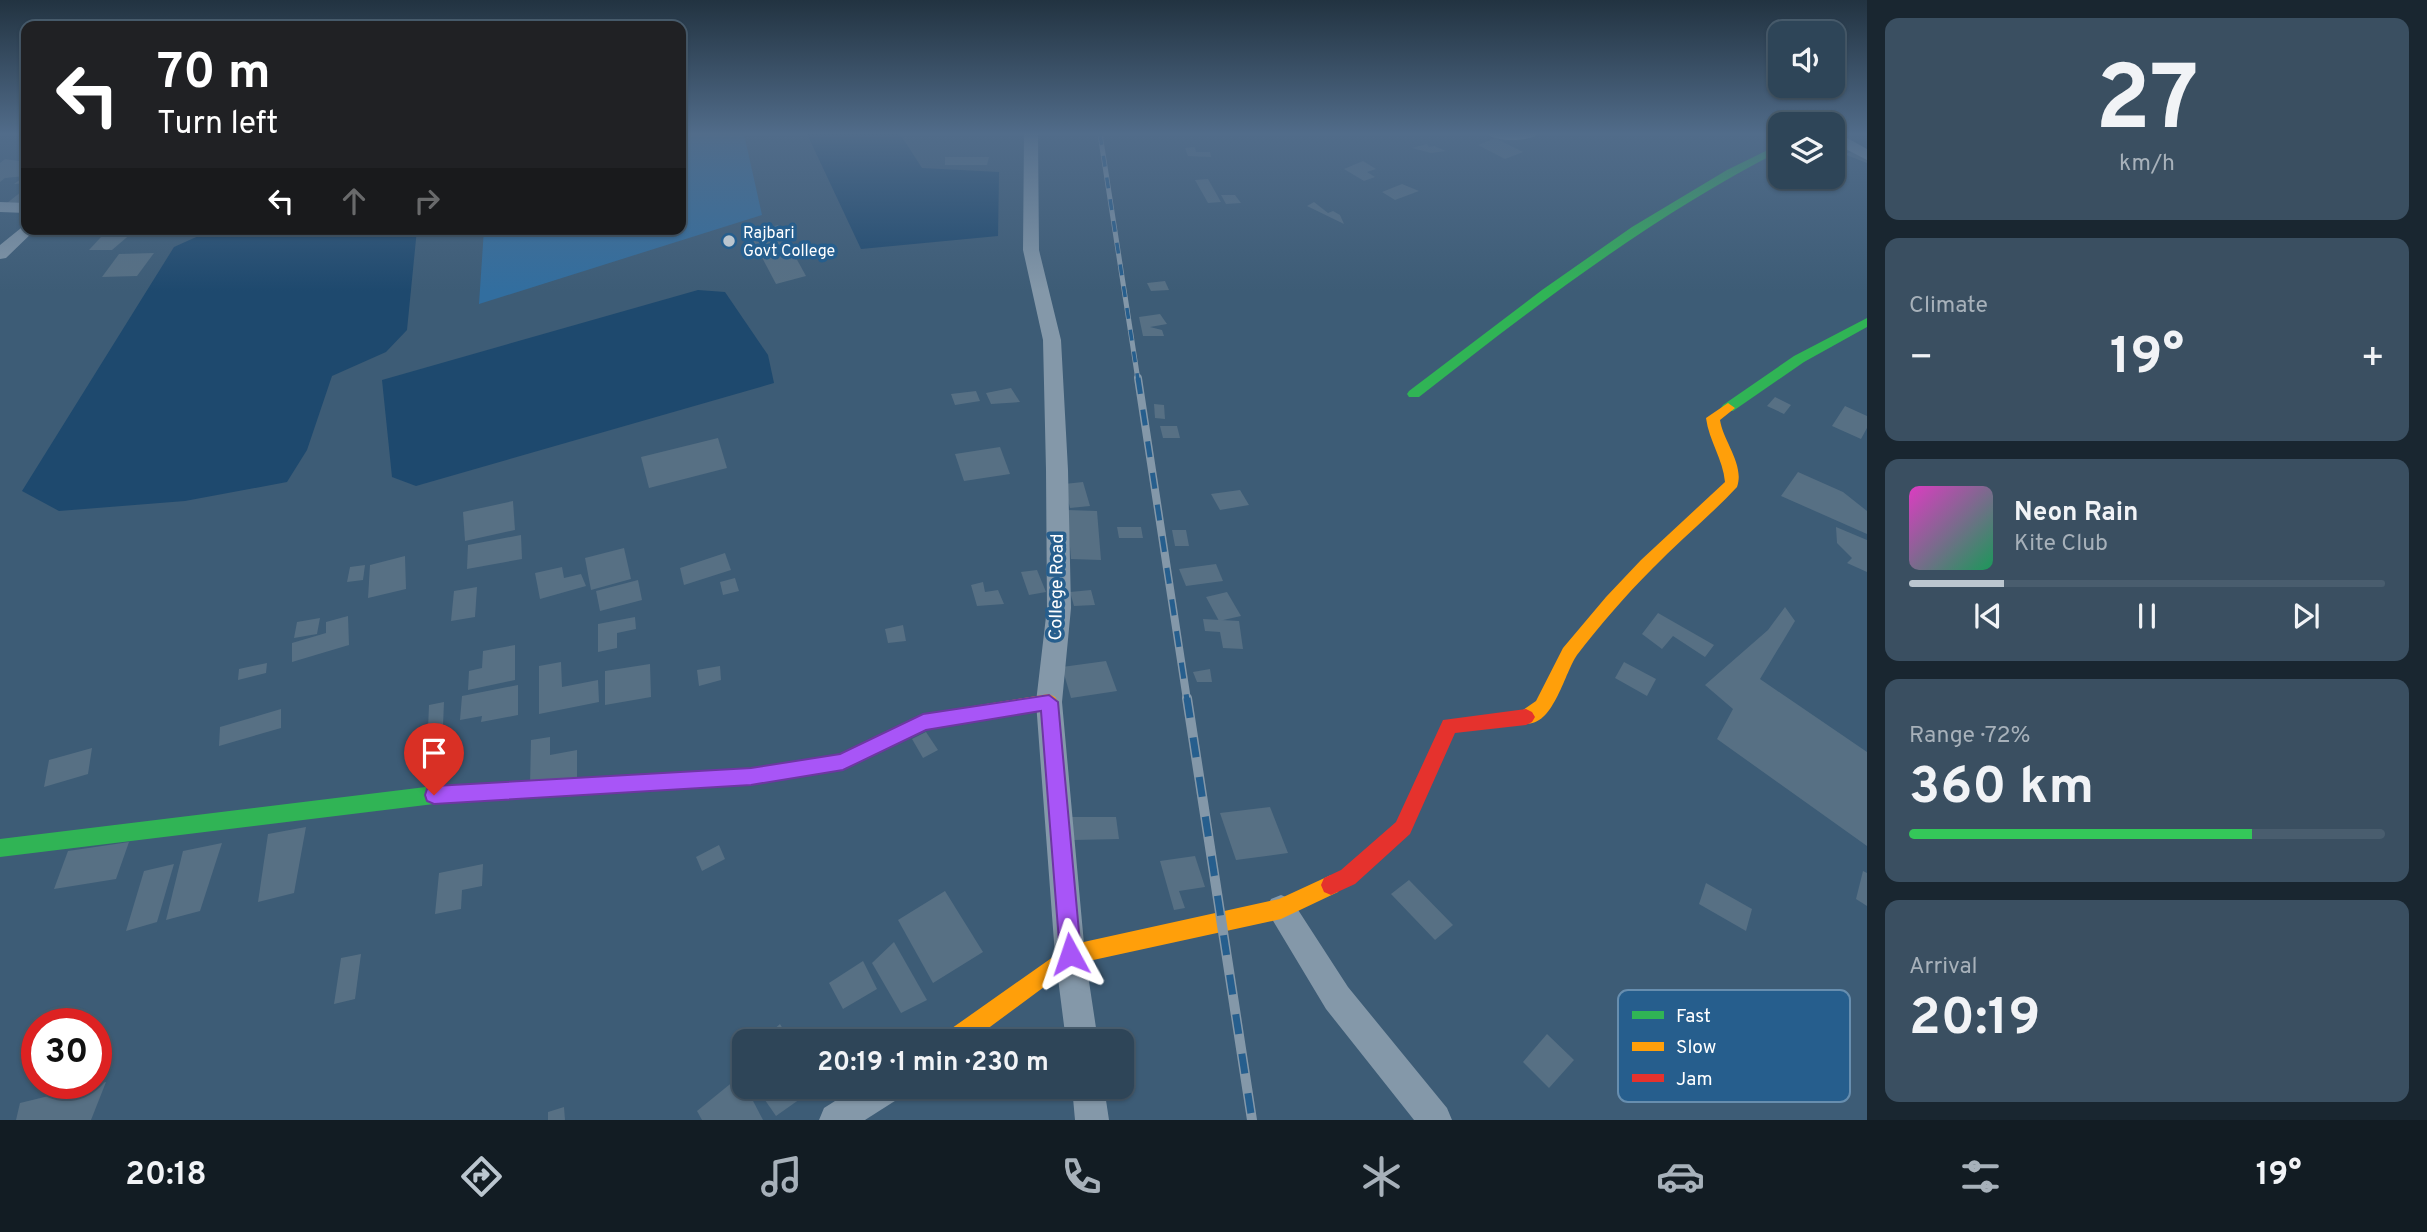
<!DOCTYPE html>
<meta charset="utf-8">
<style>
:root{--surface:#2e4558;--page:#3a4f61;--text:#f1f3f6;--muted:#a7b1ba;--line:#495d6e;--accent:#bbc6cf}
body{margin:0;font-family:Overpass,sans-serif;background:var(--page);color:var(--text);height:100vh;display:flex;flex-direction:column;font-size:26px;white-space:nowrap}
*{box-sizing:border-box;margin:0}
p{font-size:23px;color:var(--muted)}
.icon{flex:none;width:38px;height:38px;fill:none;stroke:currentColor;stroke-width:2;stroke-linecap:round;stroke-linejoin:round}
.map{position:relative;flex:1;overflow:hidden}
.drawer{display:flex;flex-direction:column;gap:18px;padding:18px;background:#192630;width:560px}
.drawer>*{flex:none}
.top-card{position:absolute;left:21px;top:21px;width:665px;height:214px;border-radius:14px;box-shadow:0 2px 5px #0004,0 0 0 2px var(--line);background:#202124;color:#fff;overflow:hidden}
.buttons{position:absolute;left:1768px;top:21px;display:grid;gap:14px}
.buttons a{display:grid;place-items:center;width:77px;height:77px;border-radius:14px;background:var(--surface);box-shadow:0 2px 5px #0004,0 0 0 2px var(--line);font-size:35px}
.speed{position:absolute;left:21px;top:1008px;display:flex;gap:14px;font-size:35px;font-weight:700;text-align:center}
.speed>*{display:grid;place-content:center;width:91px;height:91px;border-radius:50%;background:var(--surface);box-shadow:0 2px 5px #0004,0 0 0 2px var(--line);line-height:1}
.speed .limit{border:10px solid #d22;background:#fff;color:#111}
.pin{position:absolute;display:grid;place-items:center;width:60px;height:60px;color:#fff;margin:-72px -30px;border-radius:50% 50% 50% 0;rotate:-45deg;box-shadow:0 0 7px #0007}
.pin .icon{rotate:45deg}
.me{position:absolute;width:77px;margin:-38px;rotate:355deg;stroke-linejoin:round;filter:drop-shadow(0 0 5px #0008)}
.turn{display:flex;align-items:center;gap:24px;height:147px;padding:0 21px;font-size:32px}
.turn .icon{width:91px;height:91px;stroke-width:2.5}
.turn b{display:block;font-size:49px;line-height:60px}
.lanes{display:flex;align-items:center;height:66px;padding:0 21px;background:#0003;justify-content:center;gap:35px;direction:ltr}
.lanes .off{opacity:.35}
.big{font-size:52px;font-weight:700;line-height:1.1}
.drawer .widget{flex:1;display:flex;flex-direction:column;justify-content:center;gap:10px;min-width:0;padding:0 24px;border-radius:14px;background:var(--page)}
.drawer .dial{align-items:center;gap:0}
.dial b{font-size:91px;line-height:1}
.song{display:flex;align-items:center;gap:21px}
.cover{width:84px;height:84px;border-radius:10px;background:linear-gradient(135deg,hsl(310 70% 55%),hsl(150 70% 35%))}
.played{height:7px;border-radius:4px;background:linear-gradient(90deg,var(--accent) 20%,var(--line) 20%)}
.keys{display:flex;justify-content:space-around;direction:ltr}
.heat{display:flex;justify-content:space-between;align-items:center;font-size:38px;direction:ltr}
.charge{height:10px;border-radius:5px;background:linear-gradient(90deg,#34c759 72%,var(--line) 0)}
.trip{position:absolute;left:732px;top:1029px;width:402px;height:70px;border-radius:14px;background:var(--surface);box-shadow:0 2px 5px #0004,0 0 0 2px var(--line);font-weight:700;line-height:70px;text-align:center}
.dock{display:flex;height:112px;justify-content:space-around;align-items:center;background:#121c23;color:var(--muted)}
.dock .icon{width:49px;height:49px}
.dock .selected{color:var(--accent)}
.dock b{font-size:32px;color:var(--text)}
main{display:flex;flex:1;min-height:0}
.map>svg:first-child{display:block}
.green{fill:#326e9f}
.water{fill:#1e496e}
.building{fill:#577084}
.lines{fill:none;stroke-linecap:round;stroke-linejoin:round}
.street{fill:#8498a9;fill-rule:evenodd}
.fast{fill:#30b455;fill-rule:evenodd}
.slow{fill:#ff9f0a;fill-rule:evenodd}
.jam{fill:#e5322d;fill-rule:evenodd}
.rail-far2-casing{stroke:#8498a9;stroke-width:5}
.rail-far1-casing{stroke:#8498a9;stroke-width:8}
.rail-casing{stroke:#8498a9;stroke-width:10}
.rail-far2{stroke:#265e8d;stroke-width:3.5;stroke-dasharray:11;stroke-linecap:butt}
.rail-far1{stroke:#265e8d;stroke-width:5;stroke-dasharray:16;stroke-linecap:butt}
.rail{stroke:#265e8d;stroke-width:7;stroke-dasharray:20;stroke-linecap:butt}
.route{fill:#a855f7;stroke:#6d37a1;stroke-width:2}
.poi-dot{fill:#bbc6cf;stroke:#265e8d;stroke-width:2.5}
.labels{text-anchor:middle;stroke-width:7;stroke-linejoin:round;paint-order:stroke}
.far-poi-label{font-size:16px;fill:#fff;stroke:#265e8d;text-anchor:start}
.street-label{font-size:18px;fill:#fff;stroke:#265e8d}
.key{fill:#265e8d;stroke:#678eaf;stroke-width:2}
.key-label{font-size:19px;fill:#fff}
</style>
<main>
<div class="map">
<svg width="1867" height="1120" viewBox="0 0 1867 1120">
<rect width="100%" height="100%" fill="#3d5c76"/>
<!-- green -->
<polygon class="green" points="706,134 744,134 762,215 479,304 484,229 681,229 681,137"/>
<!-- water -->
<g class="water">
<polygon points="807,134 900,134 922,168 999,172 998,236 861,249"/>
<polygon points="214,229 417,229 407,330 386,352 332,376 307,450 287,482 185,501 59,511 22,491 174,247"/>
<polygon points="698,290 725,292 768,355 774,383 416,486 392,477 382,380"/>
</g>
<!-- building -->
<g class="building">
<polygon points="1495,138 1523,152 1505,159 1478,145"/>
<polygon points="1427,144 1429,147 1434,146 1446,151 1431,153 1412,148"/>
<polygon points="1195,147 1196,152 1210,152 1211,157 1188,156 1185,148"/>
<polygon points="1852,152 1867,159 1867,163 1844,154"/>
<polygon points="945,157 989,157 987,165 945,165"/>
<polygon points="5,159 26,162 26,183 14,184 25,176 5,178 0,182 0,163"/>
<polygon points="1363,161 1376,169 1367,172 1375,177 1364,181 1344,169"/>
<polygon points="1208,179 1221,202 1208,203 1195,180"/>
<polygon points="1402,184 1419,191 1395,200 1382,192"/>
<polygon points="26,188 26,203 7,203"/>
<polygon points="1221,195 1235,195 1241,203 1226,204"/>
<polygon points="1314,202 1328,213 1333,211 1340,215 1344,224 1307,206"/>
<polygon points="778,225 806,276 776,284 749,233"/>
<polygon points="149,229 188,229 183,233 145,233"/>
<polygon points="133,232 112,250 89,250 101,237"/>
<polygon points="154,253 137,276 102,277 119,254"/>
<polygon points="1165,281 1169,290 1151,291 1147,283"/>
<polygon points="1160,314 1167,324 1150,327 1162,330 1164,336 1143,336 1139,317"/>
<polygon points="1011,388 1020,402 991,404 986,393"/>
<polygon points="976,391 980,401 955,405 951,394"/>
<polygon points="1775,397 1791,405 1784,414 1767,406"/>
<polygon points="1154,404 1164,405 1165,419 1155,418"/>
<polygon points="1845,406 1867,416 1867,428 1861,439 1832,426"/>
<polygon points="1160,426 1177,426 1180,438 1163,438"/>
<polygon points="718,438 727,468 649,488 641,457"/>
<polygon points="1000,447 1010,474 964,481 955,454"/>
<polygon points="1798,472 1843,492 1867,511 1867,534 1781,496"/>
<polygon points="1083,482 1090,506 1070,508 1064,484"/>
<polygon points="1240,490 1249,505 1220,510 1211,494"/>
<polygon points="513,501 515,530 465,541 463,512"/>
<polygon points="1067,510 1097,511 1101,560 1071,559"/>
<polygon points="1117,527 1141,527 1143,538 1119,538"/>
<polygon points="1836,527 1867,540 1867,572 1847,563 1852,558 1837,543"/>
<polygon points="1172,530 1186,530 1189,546 1175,546"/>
<polygon points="521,535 522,559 467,569 468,545"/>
<polygon points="624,548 631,579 591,590 585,558"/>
<polygon points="725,553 731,570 684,585 680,568"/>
<polygon points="405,556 406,589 368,598 370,565"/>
<polygon points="1216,564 1223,581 1186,586 1179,569"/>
<polygon points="365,565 363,580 347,582 350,567"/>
<polygon points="562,567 564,578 581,574 586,586 540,599 535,573"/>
<polygon points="1037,570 1046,592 1029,595 1021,572"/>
<polygon points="735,578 739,591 723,595 720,582"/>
<polygon points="638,580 642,600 600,611 596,591"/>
<polygon points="983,582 985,592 998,590 1004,604 977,606 971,585"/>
<polygon points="477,587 475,617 451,621 454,591"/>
<polygon points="1091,590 1095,605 1074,606 1070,592"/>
<polygon points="1227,592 1241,616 1219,621 1206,597"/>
<polygon points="1785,607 1795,621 1760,679 1867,752 1867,846 1717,739 1733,709 1705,685 1768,630"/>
<polygon points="1658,613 1714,645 1705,657 1673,636 1662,649 1642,634"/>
<polygon points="348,616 349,645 292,662 292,643 326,633 326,622"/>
<polygon points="635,617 636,629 617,633 617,648 598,652 598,624"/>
<polygon points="320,618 317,634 294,638 297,622"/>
<polygon points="1203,619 1239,621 1243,649 1223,648 1220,632 1205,631"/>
<polygon points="903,625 906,641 888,643 885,629"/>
<polygon points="515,645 515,680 468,690 469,671 482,668 483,651"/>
<polygon points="1106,661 1117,691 1071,698 1062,667"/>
<polygon points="561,662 562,687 598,680 599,702 539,714 539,666"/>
<polygon points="1624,662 1656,679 1647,696 1615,678"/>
<polygon points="267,663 266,673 238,680 239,669"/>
<polygon points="650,664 651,697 605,705 605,671"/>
<polygon points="720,666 721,680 699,686 697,670"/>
<polygon points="1210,669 1212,682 1197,682 1193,672"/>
<polygon points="518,685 518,715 481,722 482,716 460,720 462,696"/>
<polygon points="444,702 443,726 428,729 429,705"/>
<polygon points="281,709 281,728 219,746 220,727"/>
<polygon points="926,732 938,750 923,758 912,739"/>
<polygon points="550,737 550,755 577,750 577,777 530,786 531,740"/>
<polygon points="92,748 88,774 44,787 49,760"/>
<polygon points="1270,807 1288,853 1236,860 1220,813"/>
<polygon points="1070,817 1116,817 1119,839 1073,840"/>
<polygon points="306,827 294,893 258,902 268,834"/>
<polygon points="129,842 116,879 54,889 68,851"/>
<polygon points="222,843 200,911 166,920 183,851"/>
<polygon points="719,845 725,859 702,871 696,857"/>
<polygon points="1195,856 1205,887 1179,891 1185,908 1174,910 1160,861"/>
<polygon points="174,864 157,922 126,931 144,871"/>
<polygon points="483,864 482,886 462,890 461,909 435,914 439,873"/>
<polygon points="1863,871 1867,873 1867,906 1856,899"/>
<polygon points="1409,880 1453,925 1435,940 1391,894"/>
<polygon points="1706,883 1752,909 1746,931 1699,904"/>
<polygon points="945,891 983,952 933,983 898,920"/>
<polygon points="894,942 927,1000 901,1013 872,963"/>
<polygon points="361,954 355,999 334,1004 341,958"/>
<polygon points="863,961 877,989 843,1009 829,983"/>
<polygon points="780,1024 790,1041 761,1041"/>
<polygon points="1547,1034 1574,1060 1549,1088 1523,1062"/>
<polygon points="740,1076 763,1120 702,1120 697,1111"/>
<polygon points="106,1082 91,1120 16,1120 20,1103"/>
<polygon points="756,1087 817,1087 776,1116"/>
<polygon points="564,1107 565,1120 548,1120 548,1112"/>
</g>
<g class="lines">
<!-- street -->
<g class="street">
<polygon points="1024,134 1038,134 1039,250 1061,340 1068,470 1071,608 1062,702 1085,955 1098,1041 1066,1041 1055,955 1036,702 1047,608 1046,470 1043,340 1023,250"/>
<path d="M1487,134H1538C1528,142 1497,142 1487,134Z"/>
<polygon points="1832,134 1840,134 1867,149 1867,160 1832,142"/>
<polygon points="0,202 26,203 26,213 0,212"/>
<polygon points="26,224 26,229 36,229 6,258 0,259 0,245"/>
<polygon points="1281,895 1291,899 1348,987 1447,1108 1452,1120 1414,1120 1326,1009 1266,909 1271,899"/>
<polygon points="857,1087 902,1087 898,1099 865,1120 819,1120 824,1108"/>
<polygon points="1072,1087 1104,1087 1109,1120 1075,1120"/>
</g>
<!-- fast -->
<g class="fast">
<path d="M1780,144V151C1649,218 1534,307 1419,397H1409L1407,394L1409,391L1542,290L1632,227L1727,170Z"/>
<polygon points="1867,318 1867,327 1804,362 1733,411 1723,411 1721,408 1723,405 1794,356"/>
<polygon points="557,779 564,782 566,788 564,794 557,797 434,804 0,857 0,839 434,786"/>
</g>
<!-- slow -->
<g class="slow">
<path d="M1728,403L1735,408L1720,420C1723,441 1745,465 1737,487C1710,516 1679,541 1652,569C1625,596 1600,625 1577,655C1564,673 1552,734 1520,722L1517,717L1520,712L1536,701L1563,648L1606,597L1641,560L1725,482C1723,459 1709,441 1706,418Z"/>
<polygon points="1049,694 1055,697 1058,702 1055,707 926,729 843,770 751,784 557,797 550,794 548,788 550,782 557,779 751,768 841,754 923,714"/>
<polygon points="1331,875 1338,878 1341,885 1338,892 1281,919 1075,964 971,1041 942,1041 945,1033 1070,945 1279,899"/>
</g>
<!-- jam -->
<polygon class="jam" points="1526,709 1532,712 1535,717 1532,722 1526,725 1455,733 1410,834 1355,884 1331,895 1324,892 1321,885 1324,878 1341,870 1396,822 1443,720"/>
<defs>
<polyline id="rail-far2" points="1100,134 1138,380"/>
<polyline id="rail-far1" points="1138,378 1187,700"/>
<polyline id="rail" points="1187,698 1252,1120"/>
</defs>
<!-- rail-far2 casing -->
<use href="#rail-far2" class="rail-far2-casing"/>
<!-- rail-far1 casing -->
<use href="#rail-far1" class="rail-far1-casing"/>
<!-- rail casing -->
<use href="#rail" class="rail-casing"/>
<!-- rail-far2 -->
<use href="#rail-far2" class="rail-far2"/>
<!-- rail-far1 -->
<use href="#rail-far1" class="rail-far1"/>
<!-- rail -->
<use href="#rail" class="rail"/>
</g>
<!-- sky -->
<linearGradient id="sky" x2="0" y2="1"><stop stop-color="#223341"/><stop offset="0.46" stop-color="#516c8a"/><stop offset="1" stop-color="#516c8a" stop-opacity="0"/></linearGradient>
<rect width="1867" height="291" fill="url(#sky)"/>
<!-- route -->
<polygon class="route" points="1049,695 1058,702 1081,954 1078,962 1070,965 1063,962 1060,954 1041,711 926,730 843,770 751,785 434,804 427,801 425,795 427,789 434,786 751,768 840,754 923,714"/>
<!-- markers -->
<circle class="poi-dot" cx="729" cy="241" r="7"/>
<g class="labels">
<!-- far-poi labels -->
<g class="far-poi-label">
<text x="743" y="238">Rajbari<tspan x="743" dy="18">Govt College</tspan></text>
</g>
<!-- street labels -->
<g class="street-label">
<text transform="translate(1056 587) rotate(-89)" y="6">College Road</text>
</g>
</g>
<!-- legend -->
<rect x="1618" y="990" width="232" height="112" rx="10" class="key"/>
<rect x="1632" y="1011" width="32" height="8" fill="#30b455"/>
<rect x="1632" y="1042" width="32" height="9" fill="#ff9f0a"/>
<rect x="1632" y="1074" width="32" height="8" fill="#e5322d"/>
<g class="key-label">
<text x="1676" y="1022">Fast</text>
<text x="1676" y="1053">Slow</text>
<text x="1676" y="1085">Jam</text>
</g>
</svg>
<div class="buttons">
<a><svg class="icon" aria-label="sound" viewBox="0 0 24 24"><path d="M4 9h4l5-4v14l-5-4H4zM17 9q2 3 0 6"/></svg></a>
<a><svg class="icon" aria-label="layers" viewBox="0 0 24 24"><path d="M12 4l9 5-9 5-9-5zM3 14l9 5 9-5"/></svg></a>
</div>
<div class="speed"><div class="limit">30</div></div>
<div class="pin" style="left:434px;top:795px;background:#d93025"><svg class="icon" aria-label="arrive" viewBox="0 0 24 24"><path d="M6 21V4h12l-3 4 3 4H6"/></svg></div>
<svg class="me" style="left:1070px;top:954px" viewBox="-20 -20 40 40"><path d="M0-17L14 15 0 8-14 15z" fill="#a855f7" stroke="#fff" stroke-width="4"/></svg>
<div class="trip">20:19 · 1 min · 230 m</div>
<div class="top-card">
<div class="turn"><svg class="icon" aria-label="left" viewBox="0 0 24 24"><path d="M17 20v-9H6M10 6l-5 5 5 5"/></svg><div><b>70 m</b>Turn left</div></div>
<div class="lanes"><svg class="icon" aria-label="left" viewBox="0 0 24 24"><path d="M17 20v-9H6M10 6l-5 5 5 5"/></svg><svg class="icon off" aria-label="ahead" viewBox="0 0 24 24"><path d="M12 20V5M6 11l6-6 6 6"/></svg><svg class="icon off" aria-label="right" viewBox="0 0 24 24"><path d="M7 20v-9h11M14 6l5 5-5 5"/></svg></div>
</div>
</div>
<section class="drawer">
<div class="widget dial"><b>27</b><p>km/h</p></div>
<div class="widget"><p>Climate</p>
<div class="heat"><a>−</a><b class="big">19°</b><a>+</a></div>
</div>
<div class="widget">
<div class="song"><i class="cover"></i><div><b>Neon Rain</b><p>Kite Club</p></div></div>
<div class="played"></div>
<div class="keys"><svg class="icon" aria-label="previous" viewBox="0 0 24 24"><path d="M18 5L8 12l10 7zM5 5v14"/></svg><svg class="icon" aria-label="pause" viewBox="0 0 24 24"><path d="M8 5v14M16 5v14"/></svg><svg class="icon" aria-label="next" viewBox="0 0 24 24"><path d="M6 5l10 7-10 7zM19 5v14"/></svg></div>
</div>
<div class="widget"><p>Range · 72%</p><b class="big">360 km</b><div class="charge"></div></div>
<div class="widget"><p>Arrival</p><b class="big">20:19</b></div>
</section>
</main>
<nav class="dock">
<b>20:18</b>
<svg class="icon selected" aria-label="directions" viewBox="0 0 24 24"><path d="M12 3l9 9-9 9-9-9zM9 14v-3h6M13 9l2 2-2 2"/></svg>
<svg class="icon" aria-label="music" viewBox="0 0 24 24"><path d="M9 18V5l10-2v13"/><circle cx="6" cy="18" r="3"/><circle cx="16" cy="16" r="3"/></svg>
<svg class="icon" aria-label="phone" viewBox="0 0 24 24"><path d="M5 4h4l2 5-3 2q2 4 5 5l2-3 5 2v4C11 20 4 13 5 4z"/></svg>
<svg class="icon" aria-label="climate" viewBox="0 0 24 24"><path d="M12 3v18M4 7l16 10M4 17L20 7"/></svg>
<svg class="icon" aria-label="car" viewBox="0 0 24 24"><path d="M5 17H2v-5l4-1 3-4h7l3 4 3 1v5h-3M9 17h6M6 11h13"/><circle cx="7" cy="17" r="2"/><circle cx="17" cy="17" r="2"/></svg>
<svg class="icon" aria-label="filters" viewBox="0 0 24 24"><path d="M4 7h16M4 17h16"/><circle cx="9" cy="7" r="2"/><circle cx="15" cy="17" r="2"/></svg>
<b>19°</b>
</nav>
